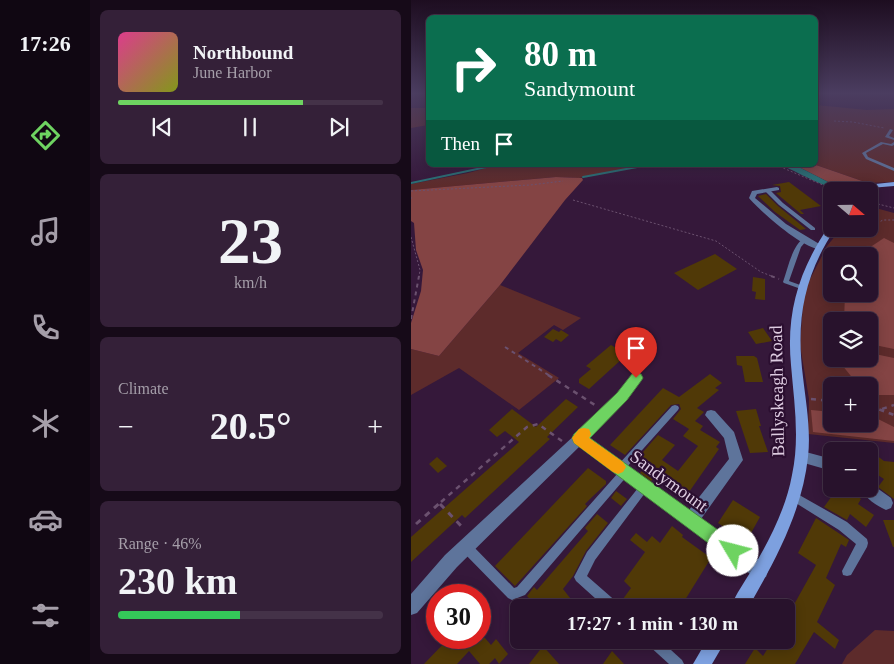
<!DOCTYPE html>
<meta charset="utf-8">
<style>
:root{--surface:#28122c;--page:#342038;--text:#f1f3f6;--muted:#a59ea9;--line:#443248;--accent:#6ed361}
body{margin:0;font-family:Georgia,serif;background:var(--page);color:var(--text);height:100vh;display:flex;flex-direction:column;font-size:19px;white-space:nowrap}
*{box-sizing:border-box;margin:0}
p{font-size:16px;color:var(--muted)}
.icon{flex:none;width:28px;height:28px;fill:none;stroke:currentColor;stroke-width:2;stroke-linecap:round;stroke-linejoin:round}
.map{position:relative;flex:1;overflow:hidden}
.sheet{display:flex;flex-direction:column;gap:10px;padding:10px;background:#160a18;width:321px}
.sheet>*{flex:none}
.top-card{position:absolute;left:15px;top:15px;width:392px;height:152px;border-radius:8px;box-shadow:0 2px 12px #0003,0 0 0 1px var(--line);background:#0b6e4f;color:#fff;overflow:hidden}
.needle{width:32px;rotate:110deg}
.tools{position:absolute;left:412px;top:182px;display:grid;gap:10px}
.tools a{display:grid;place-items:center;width:55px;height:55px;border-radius:8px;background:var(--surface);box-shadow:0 2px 12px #0003,0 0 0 1px var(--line);font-size:25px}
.speed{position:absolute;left:15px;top:584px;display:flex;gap:10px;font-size:25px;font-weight:700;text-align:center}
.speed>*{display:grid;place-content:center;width:65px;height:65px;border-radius:50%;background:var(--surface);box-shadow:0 2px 12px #0003,0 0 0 1px var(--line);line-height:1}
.speed .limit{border:8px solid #d22;background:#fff;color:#111}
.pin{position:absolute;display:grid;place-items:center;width:42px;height:42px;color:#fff;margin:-51px -21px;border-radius:50% 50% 50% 0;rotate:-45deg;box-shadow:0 0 5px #0007}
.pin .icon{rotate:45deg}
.me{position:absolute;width:55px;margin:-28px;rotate:307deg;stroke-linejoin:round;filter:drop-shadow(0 0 4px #0008)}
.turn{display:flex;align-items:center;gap:18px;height:105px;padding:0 15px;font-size:22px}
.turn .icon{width:65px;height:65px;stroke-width:2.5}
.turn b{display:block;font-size:35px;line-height:42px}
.then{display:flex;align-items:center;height:48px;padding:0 15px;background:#0003;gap:10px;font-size:19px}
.big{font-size:38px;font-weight:600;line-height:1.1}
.sheet .tile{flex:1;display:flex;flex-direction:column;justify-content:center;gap:8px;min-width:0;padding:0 18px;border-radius:8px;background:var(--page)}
.sheet .dial{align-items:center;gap:0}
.dial b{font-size:65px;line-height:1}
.song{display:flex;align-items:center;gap:15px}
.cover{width:60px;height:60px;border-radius:8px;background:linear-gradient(135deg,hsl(330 70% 55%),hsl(70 70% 35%))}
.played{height:5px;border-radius:2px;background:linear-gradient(90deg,var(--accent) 70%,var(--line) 70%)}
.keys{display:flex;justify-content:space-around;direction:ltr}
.heat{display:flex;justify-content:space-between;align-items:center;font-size:28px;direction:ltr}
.charge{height:8px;border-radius:4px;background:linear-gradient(90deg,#34c759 46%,var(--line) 0)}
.trip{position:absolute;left:99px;top:599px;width:285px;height:50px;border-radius:8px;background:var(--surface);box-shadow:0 2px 12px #0003,0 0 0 1px var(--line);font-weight:600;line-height:50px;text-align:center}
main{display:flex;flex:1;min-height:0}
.tab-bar{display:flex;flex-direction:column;width:90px;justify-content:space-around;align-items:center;background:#100712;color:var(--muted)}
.tab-bar .icon{width:35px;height:35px}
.tab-bar .active{color:var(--accent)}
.tab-bar b{font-size:22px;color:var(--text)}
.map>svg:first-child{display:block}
.green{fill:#5d2b2b;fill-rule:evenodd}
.forest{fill:#844444}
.water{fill:#297075}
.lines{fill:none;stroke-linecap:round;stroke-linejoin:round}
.stream{stroke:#297075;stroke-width:2}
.building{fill:#503907}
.path-far3{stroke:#6b516f;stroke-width:1;stroke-dasharray:2 2;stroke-linecap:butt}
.path-far2{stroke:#6b516f;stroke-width:2;stroke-dasharray:4 4;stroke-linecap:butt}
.path-far1{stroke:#6b516f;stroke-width:2.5;stroke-dasharray:5 5;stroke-linecap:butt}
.path{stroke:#6b516f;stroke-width:3;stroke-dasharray:6 6;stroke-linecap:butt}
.lane{fill:#5e749b;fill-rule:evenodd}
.street{fill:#5e749b;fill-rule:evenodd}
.secondary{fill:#7da0df;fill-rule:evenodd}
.route{fill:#6ed361;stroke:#48893f}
.slow{fill:#f59e0b}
.labels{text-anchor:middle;stroke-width:4.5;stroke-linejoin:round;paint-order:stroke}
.near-street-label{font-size:18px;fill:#decce1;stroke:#2b0e30}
</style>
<main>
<nav class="tab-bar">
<b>17:26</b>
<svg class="icon active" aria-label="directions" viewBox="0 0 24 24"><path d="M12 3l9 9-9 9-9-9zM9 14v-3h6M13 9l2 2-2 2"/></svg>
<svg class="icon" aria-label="music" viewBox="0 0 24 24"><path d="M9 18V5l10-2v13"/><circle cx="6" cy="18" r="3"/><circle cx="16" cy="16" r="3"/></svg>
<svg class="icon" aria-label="phone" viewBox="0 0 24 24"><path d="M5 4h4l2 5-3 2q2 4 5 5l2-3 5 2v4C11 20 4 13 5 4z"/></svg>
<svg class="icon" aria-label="climate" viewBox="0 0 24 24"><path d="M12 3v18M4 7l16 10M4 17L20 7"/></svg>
<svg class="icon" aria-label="car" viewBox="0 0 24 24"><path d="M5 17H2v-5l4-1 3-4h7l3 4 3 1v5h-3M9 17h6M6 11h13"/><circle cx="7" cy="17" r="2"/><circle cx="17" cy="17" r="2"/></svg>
<svg class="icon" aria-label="filters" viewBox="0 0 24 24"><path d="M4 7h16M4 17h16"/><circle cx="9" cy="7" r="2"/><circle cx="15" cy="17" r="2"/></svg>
</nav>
<section class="sheet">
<div class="tile">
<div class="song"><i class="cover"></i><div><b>Northbound</b><p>June Harbor</p></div></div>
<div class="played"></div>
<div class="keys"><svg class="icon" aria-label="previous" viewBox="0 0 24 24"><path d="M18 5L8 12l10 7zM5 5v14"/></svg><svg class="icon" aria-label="pause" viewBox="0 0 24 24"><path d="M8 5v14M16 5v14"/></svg><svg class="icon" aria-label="next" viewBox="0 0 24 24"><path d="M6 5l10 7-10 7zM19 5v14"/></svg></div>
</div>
<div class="tile dial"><b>23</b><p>km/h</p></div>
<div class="tile"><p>Climate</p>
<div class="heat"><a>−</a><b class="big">20.5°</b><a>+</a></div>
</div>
<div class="tile"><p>Range · 46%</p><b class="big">230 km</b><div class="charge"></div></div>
</section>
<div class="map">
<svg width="483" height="664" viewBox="0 0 483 664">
<rect width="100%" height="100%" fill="#35183a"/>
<!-- green -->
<g class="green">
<polygon points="405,105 456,110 483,109 483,182 457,183 405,165"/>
<polygon points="0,108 17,108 17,125 0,128"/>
<polygon points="86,165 238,165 168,178 145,177 0,190 0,184 57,173"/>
<path d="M461,207L483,213V443L397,434L398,399L389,345L393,291L416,246L430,229H459V208ZM421,256H459V294H421ZM421,321H459V359H421ZM421,386H459V424H421Z"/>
<polygon points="89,285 170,318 152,330 143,325 107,353 148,378 108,410 48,368 0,395 0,349 28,356"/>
<polygon points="464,630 483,631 483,664 431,664 436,655"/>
</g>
<!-- forest -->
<g class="forest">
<polygon points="384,165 405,165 457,183 443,191 425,186"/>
<polygon points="145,177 171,178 172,180 154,200 89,285 28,356 0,349 0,323 10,291 12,270 5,250 3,223 0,221 0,190"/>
<polygon points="473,238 483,243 483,349 459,344 459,321 433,321 434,294 459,294 459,256 446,256"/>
<polygon points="459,353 483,358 483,395 465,395 459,393 459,386 448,386 431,365 431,359 459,359"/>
<polygon points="400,410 421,412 421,424 459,424 459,415 483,427 483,441 402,432"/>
</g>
<!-- water -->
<path class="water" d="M370,165H384L425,186L443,191C417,191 393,175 370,165Z"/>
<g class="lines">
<!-- stream -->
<g class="stream">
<polyline points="172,177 237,165"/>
<polyline points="0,183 85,165"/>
</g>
</g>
<!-- building -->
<g class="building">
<polygon points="378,182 410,206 389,210 393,214 390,214 365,193 370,192 369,186 361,185"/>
<polygon points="355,194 367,206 395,229 389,230 364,212 347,196"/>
<polygon points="304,254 326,269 287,290 263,273"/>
<polygon points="342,277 354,279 354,300 344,299 345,292 341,291"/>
<polygon points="352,328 361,341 345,344 337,332"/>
<polygon points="142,329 148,332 150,330 158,335 150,342 145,339 142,342 133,337"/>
<polygon points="200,345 214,353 209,357 212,358 178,389 168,383 168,379 180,369 175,366"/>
<polygon points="325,356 343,356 346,358 352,382 334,382 331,366 326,365"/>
<polygon points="299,374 311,383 304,388 308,390 286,408 293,412 284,421 292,426 289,430 309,442 305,447 308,449 278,492 249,472 240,481 229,473 234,467 225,460 247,435 264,445 251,460 267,471 287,446 272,436 278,429 262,419 270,409 268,404 260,405 214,455 199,445 252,388 268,397"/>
<polygon points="155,399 167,407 136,437 139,439 54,518 51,515 0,562 0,537 108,442 94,431 86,437 78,430 101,409 125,427"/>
<polygon points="345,409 350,426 348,426 357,452 339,453 325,411"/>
<polygon points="465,455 473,461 483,462 483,499 467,487 473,479 459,470 459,464"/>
<polygon points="26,457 36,466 27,473 18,464"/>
<polygon points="177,468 195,481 195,484 181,497 174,504 176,506 104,586 84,566"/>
<polygon points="426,489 436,489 450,499 447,504 463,515 455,527 439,514 436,520 413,507"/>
<polygon points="205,491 216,499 210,506 200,498"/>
<polygon points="322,500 349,517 335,542 307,523"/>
<polygon points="186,514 197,523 175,551 162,576 152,589 163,603 159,608 127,608 116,596 123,587 126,590 177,531 174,528"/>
<polygon points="405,518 438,540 435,547 430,544 415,578 424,585 406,622 428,640 424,649 403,632 384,664 334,664 344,648 352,656 362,640 375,640 375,619 405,565 387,553"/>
<polygon points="472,520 483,520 483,547 482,547"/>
<polygon points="261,526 272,535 271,537 300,558 269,608 222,608 212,599 220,588 213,581 234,552 219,540 225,533 236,542 241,536 249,543"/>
<polygon points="38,638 74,638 80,645 85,639 97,654 88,664 84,658 78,664 69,664 58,651 46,664 13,664"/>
<polygon points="132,646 148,664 118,664"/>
<polygon points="201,651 213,664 192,664"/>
</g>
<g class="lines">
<!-- path-far3 -->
<g class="path-far3">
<polyline points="423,121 442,122 473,128"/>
<polyline points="365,165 426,191"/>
<polyline points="0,191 119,185 152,181"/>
<polyline points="0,197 0,199"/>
<polyline points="459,199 464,194"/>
<polyline points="162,200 305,241 350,272 363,277"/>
<polyline points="459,202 483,208"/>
<polyline points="459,227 472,220 483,220"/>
<polyline points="0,237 9,270 8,277"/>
</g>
<!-- path-far2 -->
<g class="path-far2">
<polyline points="360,276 368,279"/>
<polyline points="0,319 8,276"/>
<polyline points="94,347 139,376"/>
</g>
<!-- path-far1 -->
<g class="path-far1">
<polyline points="137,375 187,407"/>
<polyline points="400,399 421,401"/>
<polyline points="459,406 483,415"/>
<polyline points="471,409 483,405"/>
<polyline points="30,502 116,427 127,424 151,441"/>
</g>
<!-- path -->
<g class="path">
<polyline points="29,504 54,530"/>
<polyline points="5,524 31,501"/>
</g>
<!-- lane -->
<g class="lane">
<polygon points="479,129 482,130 478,136 483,138 483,140 474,137"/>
<polygon points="470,142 480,144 483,142 483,145 481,146 472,144 455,153 457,157 483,168 483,171 455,159 451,153"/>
<polygon points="354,189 358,189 372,203 404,228 404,230 400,230 368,205 354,191"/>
<path d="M393,238L396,240L390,247L378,281L392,286L393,287L390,289L373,283L372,282C377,268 381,246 393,238Z"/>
<polygon points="264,405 267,406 268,408 267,410 215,468 217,469 219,472 217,475 114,595 101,600 97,598 51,551 50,547 51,543 55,542 59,543 103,588 106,587 207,473 206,472 204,469 206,466 261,406"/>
<polygon points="234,482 237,483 239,486 237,489 184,560 176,576 208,604 210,608 195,608 165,581 163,577 176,552 231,483"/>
<polygon points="383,492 436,522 456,539 457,543 456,547 440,575 436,576 432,575 431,571 445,544 428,530 380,500 378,497 380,494"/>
<polygon points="234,640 249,640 271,660 273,664 258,664 236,644"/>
</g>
<!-- street -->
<g class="street">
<path d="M366,187L368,188V190L346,194L344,198L375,224L410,245V249C393,250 349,211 338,198L341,191Z"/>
<polygon points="225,374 229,375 231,378 215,400 177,438 278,510 318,459 313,438 294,415 296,411 300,410 304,411 323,432 332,460 290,519 355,565 357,571 355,577 349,579 343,577 169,446 46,567 6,613 0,615 0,594 34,555 192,409 207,394 221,375"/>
<polygon points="391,451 421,459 421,471 386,461 384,457 386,453"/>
<path d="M459,483L480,498L482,503L480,508L475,510C466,506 454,498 450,489H459Z"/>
</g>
<!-- secondary -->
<g class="secondary">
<polygon points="483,182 483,186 459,188 455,191 449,191 455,185"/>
<path d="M418,226H421V229H424C392,277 385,321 392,377C395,403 400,430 397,457C391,512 364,561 337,608H319C325,594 334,581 342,568C359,539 375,508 381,475C389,438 383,402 380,365C375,312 388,270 418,226Z"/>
<polygon points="296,640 315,640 301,664 282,664"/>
</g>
</g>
<!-- sky -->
<linearGradient id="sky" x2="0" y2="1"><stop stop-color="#1d0d20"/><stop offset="0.5" stop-color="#4b3d60"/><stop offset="1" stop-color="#4b3d60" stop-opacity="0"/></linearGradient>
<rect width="483" height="186" fill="url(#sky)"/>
<!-- route -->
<polygon class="route" points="225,373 230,374 232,378 230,381 216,400 179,438 328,545 331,551 328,557 322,560 316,557 163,443 161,438 163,434 206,393 221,374"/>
<!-- slow -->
<polygon class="slow" points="173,428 178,429 180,434 178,438 212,462 215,467 212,472 207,474 202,472 163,443 161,438 168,429"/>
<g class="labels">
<!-- near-street labels -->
<g class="near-street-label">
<text transform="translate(366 391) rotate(-91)" y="6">Ballyskeagh Road</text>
<text transform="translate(258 481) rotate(36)" y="6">Sandymount</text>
</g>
</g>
</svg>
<div class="tools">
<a><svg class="needle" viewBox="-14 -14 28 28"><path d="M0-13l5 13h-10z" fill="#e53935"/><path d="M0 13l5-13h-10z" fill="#a59ea9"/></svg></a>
<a><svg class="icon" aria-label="search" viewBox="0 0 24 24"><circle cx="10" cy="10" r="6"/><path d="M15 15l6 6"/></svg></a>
<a><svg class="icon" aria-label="layers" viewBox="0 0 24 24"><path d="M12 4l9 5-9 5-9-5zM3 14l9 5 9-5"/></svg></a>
<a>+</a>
<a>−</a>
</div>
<div class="speed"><div class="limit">30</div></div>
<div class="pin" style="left:225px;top:378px;background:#d93025"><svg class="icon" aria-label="arrive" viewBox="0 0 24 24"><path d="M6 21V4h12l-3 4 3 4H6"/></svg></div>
<svg class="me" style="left:322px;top:551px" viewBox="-20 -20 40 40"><circle r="19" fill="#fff"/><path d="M0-13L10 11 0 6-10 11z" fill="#6ed361"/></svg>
<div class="trip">17:27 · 1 min · 130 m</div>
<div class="top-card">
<div class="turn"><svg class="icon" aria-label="right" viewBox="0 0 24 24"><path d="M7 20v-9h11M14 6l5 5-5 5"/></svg><div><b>80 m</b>Sandymount</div></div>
<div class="then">Then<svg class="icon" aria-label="arrive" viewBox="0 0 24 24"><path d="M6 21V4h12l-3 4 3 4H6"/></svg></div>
</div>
</div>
</main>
